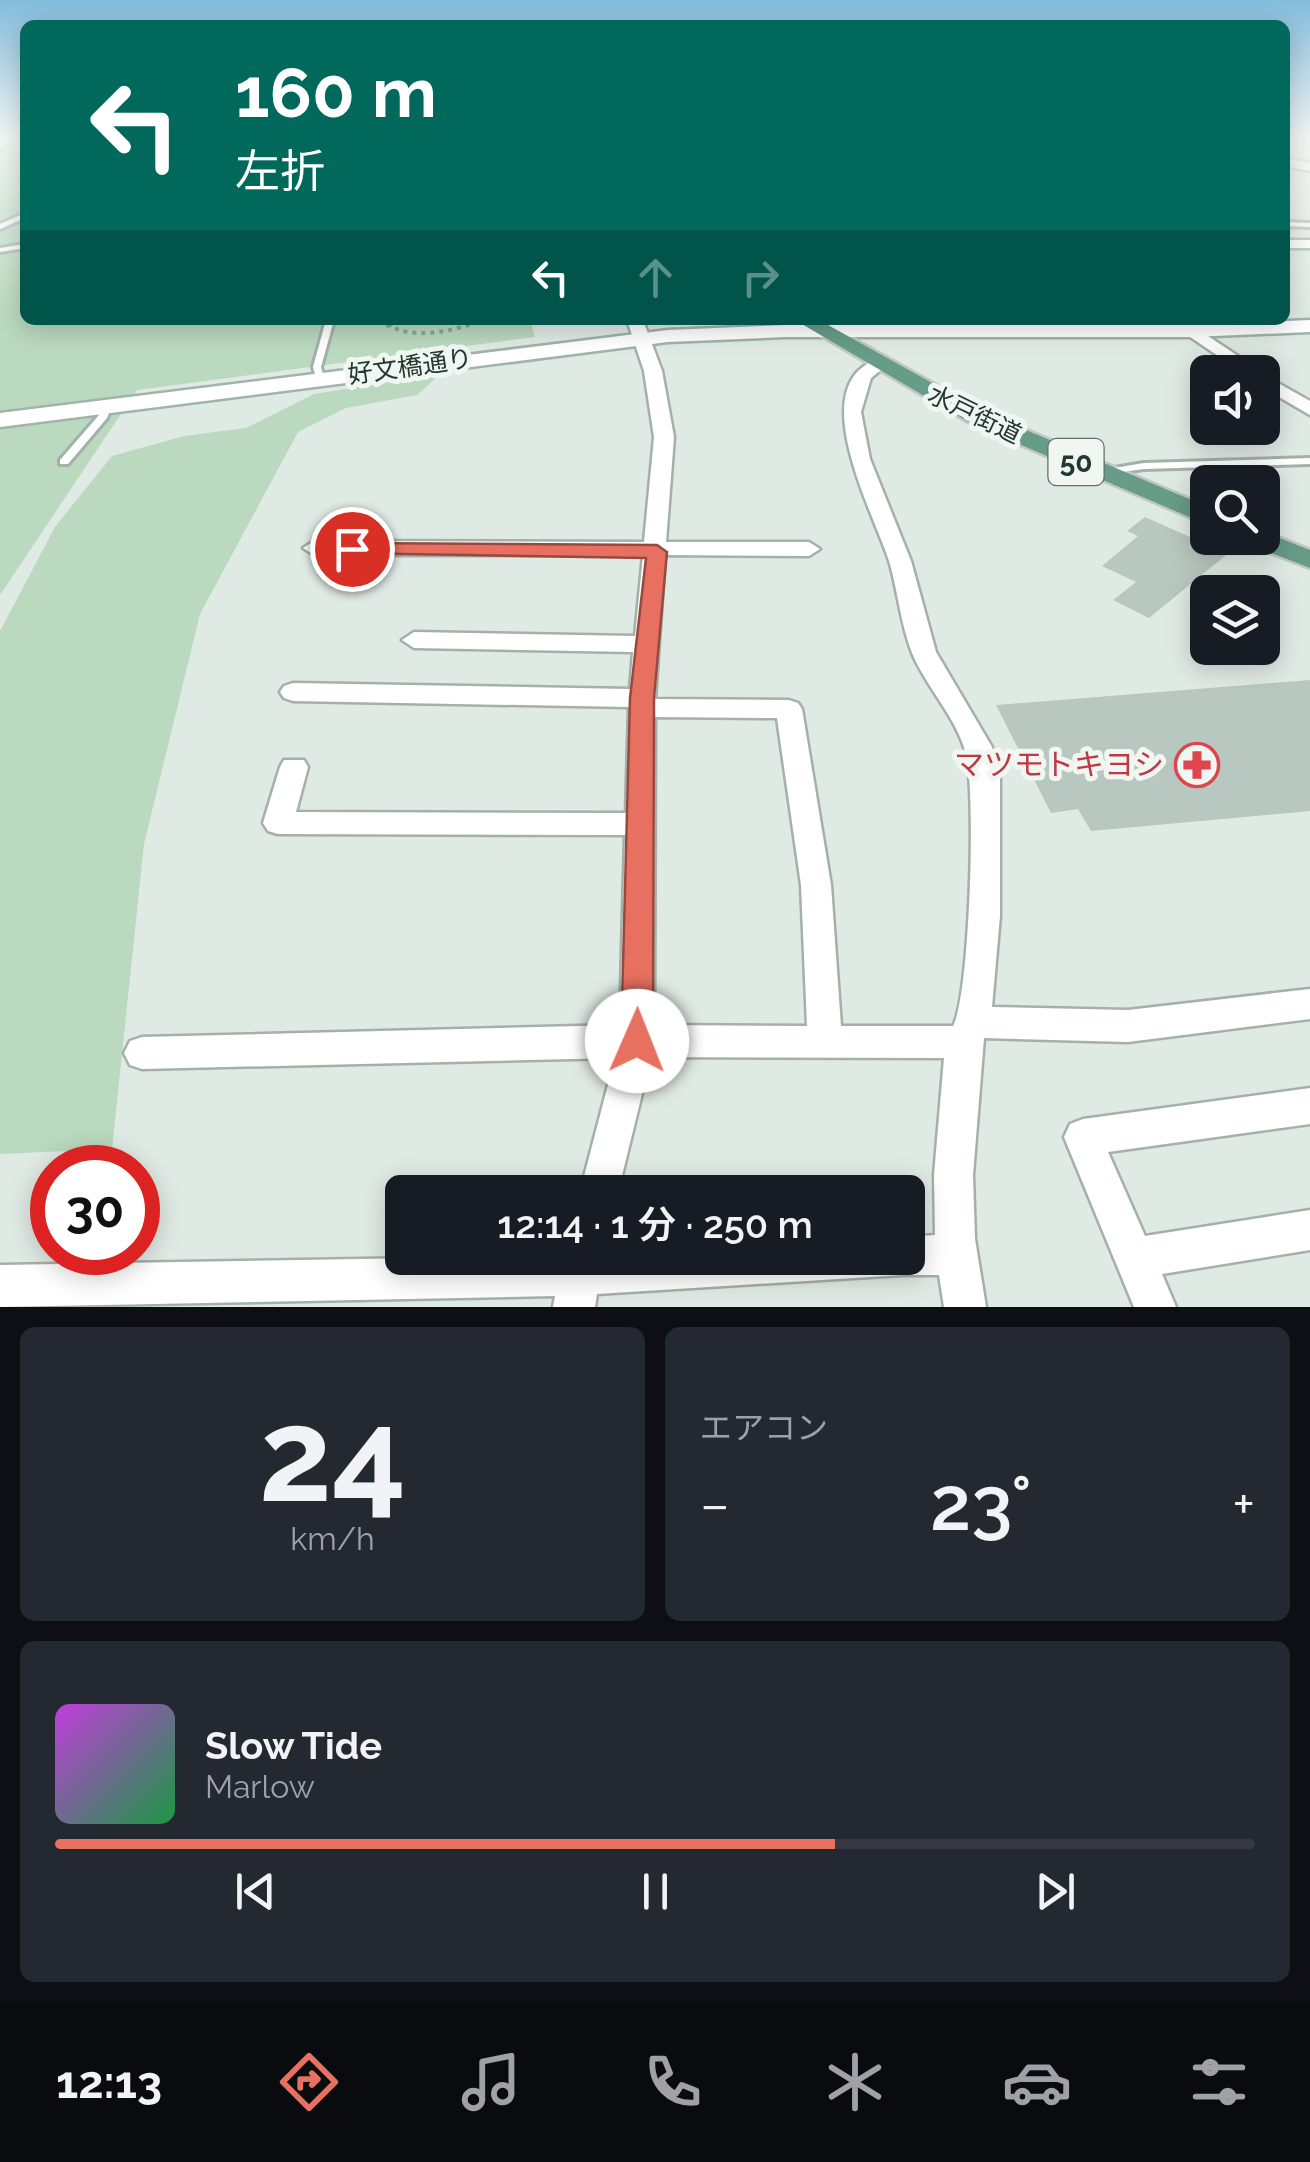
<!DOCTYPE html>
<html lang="ja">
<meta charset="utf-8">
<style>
:root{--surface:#171b24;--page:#242831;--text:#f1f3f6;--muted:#9ea1a6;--line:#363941;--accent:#e77060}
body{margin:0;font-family:Raleway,"Noto Sans JP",sans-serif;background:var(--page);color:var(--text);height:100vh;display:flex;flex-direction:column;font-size:38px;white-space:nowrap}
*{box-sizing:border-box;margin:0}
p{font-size:32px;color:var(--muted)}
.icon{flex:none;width:55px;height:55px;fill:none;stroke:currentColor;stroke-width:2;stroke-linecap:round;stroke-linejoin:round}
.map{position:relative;height:1307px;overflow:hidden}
.sheet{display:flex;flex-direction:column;gap:20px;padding:20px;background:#0d0f14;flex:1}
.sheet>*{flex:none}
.top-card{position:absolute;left:20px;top:20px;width:1270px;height:305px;border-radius:15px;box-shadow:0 5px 25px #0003;background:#00695c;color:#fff;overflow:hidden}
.tools{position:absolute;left:1190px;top:355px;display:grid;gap:20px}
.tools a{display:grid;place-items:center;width:90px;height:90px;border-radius:15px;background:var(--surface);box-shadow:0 5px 25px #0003;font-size:50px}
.speed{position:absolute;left:30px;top:1145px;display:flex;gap:20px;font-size:50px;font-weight:700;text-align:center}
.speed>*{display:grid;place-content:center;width:130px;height:130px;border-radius:50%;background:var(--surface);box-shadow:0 5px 25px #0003;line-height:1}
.speed .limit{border:15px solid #d22;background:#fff;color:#111}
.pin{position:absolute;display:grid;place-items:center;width:85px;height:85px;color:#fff;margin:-42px;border:5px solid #fff;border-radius:50%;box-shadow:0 2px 10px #0007}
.me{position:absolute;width:110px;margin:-55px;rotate:1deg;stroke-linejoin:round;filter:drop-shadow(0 0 8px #0008)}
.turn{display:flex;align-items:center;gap:35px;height:210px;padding:0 50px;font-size:45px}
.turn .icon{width:130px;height:130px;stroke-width:2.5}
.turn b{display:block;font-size:70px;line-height:85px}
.lanes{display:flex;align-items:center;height:95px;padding:0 50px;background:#0003;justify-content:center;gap:50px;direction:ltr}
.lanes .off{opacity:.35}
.big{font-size:75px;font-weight:600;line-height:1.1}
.sheet .card{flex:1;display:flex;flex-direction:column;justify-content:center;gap:15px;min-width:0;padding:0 35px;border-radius:15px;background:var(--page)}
.sheet .dial{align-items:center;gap:0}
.dial b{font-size:130px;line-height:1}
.song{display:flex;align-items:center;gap:30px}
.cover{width:120px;height:120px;border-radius:15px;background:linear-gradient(135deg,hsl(290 70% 55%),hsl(140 70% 35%))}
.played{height:10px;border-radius:5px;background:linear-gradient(90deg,var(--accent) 65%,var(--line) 65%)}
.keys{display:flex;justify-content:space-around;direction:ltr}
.heat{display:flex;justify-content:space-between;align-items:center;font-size:55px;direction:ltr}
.sheet .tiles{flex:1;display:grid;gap:20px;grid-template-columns:1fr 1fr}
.card:last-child{grid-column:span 2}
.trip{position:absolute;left:385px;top:1175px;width:540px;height:100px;border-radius:15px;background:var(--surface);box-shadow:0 5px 25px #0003;font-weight:600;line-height:100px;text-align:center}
.tabs{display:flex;height:160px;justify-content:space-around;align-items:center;background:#090b0e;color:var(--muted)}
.tabs .icon{width:70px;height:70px}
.tabs .selected{color:var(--accent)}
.tabs b{font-size:45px;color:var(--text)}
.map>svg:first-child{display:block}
.green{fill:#bad9be}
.building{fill:#b8c7bf}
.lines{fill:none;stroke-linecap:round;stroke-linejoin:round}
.lane-casing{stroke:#a3b1aa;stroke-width:6}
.street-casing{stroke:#a3b1aa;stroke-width:5}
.secondary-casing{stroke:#a0b4aa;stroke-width:5}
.primary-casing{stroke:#c1c7c5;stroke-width:5}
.path-far1{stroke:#82ab99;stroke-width:2.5;stroke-dasharray:2.5 4;stroke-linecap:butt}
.path{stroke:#82ab99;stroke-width:4;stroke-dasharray:4 5;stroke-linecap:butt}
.lane{fill:#fff;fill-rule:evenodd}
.street{fill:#fff;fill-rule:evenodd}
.secondary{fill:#fff;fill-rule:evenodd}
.primary{fill:#679c88;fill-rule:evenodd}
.route{fill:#e77060;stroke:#96493e;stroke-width:2.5}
.labels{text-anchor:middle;stroke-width:10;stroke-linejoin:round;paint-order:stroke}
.far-street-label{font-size:25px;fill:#22382f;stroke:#f0f6f2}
.shield{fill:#f0f6f2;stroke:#60716a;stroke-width:2.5}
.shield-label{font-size:28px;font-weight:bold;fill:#22382f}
.health-label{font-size:30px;fill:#be3a42;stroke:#f0f6f2;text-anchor:end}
</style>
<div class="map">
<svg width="1310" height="1307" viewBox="0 0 1310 1307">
<rect width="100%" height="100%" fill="#e0eae4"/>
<!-- green -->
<g class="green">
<polygon points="0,137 25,137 25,320 530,320 535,337 137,390 0,595"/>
<polygon points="440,374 417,395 346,408 298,432 200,614 144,844 112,1149 0,1154 0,631 55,527 112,456 184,436 246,428 314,394"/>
</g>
<!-- building -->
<g class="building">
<polygon points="1145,517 1190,537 1199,531 1236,547 1149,618 1113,600 1136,582 1102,566 1138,536 1127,531"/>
<polygon points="1310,680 1310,811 1091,831 1078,809 1051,813 996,705"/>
</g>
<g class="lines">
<defs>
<g id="lane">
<polygon points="25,213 25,218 0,229 0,224"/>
<polygon points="1285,222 1310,223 1310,227 1285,226"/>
<polygon points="25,244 25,248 0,252 0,248"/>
<polygon points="326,320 334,320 321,367 324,378 320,381 316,378 313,367"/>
<polygon points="107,403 112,406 107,418 68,464 60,464 60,460 99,415 104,404"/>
<polygon points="1310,458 1310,464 1144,469 1122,472 1119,480 1111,480 1110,478 1114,468 1144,463"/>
</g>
<g id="street">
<polygon points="1285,158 1310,163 1310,171 1285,166"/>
<rect x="1285" y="240" width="25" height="8"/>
<path d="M627,320H643L662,371L674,437L666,542H809L820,549L809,556L665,555L655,699L789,700L798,703L802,709L831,885L841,1026H953C970,996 976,791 966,754C957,718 926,687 912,653C901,625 898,593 890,564C876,517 801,383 879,359L888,364L871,378L861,412L870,459L911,561L936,652L992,747L1000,778V916L992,1007L1128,1010L1310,989V1019L1128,1042L984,1038L973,1175L975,1239L986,1307H944L939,1275H902L597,1294L595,1307H553L555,1296L0,1307V1265L421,1258H908V1237L935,1235L934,1175L944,1058L651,1057L618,1192H580L615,1058L142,1069L130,1065L124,1053L130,1041L142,1037L620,1025L625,835L278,834L268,831L263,823L280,767L284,760H304L308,767L296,812L626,813L629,707L293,701L284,698L280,692L284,686L293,683L630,689L633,652L414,648L402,640L414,632L635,636L643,555H314L303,548L314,541L644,542L654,437L644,371ZM655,717L777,718L801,885L807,1026L654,1025Z"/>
<polygon points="1165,320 1184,320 1262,372 1242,372"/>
<polygon points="1262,374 1310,401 1310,415 1262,387"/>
<polygon points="1310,1088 1310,1124 1108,1152 1145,1236 1310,1210 1310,1250 1162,1274 1176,1307 1134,1307 1064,1137 1070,1124 1083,1119"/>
</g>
<polygon id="secondary" points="1310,320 1310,332 1191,337 785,337 668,342 0,427 0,413 668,330 785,325 1191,325"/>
<g id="primary">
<polygon points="795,320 819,320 988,414 1208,507 1208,525 972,424"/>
<polygon points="1262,531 1310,550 1310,568 1248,544 1244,538 1262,538"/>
</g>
</defs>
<!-- lane casing -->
<use href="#lane" class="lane-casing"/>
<!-- street casing -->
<use href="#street" class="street-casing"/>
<!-- secondary casing -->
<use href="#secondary" class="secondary-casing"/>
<!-- primary casing -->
<use href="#primary" class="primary-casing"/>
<!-- path-far1 -->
<polyline class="path-far1" points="0,151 25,140"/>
<!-- path -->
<g class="path">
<path d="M379,320C412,343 450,331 485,320"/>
<polyline points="388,325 414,320"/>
</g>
<!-- lane -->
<use href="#lane" class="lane"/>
<!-- street -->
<use href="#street" class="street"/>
<!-- secondary -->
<use href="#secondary" class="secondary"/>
<!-- primary -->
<use href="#primary" class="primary"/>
</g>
<!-- sky -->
<linearGradient id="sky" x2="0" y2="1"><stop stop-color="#83bcdc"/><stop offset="0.43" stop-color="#f1f6f3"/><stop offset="1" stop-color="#f1f6f3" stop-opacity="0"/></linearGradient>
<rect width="1310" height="320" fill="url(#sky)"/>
<!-- route -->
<polygon class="route" points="352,543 657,545 667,552 654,698 653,1041 648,1052 637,1056 626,1052 621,1041 630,698 646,558 345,553 345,544"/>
<!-- icons -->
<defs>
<symbol id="pharmacy-ring" viewBox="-11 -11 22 22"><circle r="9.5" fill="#f0f6f2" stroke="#e0444e" stroke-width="1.5"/><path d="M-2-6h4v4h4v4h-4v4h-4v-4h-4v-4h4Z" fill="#e0444e"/></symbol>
</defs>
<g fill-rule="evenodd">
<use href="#pharmacy-ring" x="1172" y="740" width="50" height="50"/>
</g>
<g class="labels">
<!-- far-street labels -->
<g class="far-street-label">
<text transform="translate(410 366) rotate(-8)" y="9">好文橋通り</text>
<text transform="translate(975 414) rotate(26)" y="9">水戸街道</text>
</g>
<!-- shield labels -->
<rect class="shield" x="1048.5" y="439" width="55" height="46" rx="8"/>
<g class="shield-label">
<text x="1076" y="472">50</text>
</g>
<!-- health labels -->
<g class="health-label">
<text x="1164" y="775">マツモトキヨシ</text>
</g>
</g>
</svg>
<div class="tools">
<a><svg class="icon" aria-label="sound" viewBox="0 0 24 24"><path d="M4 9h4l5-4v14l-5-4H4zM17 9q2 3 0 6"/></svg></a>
<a><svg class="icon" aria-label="search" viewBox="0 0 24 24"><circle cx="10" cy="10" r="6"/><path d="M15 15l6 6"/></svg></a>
<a><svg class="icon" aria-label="layers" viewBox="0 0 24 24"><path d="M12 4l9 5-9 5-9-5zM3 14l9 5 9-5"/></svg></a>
</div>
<div class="speed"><div class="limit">30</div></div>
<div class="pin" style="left:352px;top:549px;background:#d93025"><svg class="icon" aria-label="arrive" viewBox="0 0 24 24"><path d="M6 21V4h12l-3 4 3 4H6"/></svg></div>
<svg class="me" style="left:637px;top:1041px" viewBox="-20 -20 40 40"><circle r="19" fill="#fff"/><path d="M0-13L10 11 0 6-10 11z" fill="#e77060"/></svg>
<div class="trip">12:14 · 1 分 · 250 m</div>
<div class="top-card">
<div class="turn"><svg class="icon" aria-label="left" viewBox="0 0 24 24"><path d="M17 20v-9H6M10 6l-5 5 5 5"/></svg><div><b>160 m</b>左折</div></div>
<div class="lanes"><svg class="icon" aria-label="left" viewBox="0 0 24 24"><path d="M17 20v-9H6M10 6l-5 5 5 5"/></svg><svg class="icon off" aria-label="ahead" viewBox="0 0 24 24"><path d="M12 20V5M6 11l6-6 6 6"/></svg><svg class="icon off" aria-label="right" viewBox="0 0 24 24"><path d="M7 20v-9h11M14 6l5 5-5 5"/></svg></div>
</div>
</div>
<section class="sheet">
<div class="tiles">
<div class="card dial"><b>24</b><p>km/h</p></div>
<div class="card"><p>エアコン</p>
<div class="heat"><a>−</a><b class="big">23°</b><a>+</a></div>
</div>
<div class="card">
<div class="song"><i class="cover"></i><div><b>Slow Tide</b><p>Marlow</p></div></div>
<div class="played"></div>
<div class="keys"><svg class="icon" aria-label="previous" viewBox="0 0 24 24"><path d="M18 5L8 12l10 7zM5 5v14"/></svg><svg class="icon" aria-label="pause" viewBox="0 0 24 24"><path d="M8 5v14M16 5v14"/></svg><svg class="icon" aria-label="next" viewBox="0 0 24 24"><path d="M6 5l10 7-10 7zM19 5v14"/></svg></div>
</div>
</div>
</section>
<nav class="tabs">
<b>12:13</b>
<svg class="icon selected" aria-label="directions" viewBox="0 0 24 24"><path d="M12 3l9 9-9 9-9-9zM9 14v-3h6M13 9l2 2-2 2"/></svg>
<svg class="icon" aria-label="music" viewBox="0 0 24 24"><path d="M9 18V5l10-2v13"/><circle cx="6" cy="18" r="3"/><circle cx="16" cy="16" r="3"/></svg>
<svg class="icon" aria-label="phone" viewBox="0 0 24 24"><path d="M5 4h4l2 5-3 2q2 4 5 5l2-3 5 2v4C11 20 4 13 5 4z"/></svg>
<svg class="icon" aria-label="climate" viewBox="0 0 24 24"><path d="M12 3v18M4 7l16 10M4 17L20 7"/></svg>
<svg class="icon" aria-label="car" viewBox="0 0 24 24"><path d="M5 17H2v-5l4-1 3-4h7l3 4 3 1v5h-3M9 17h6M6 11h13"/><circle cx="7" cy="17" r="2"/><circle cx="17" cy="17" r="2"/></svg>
<svg class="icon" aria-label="filters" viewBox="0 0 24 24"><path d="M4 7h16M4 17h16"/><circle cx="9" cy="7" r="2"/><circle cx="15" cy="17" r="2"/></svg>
</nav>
